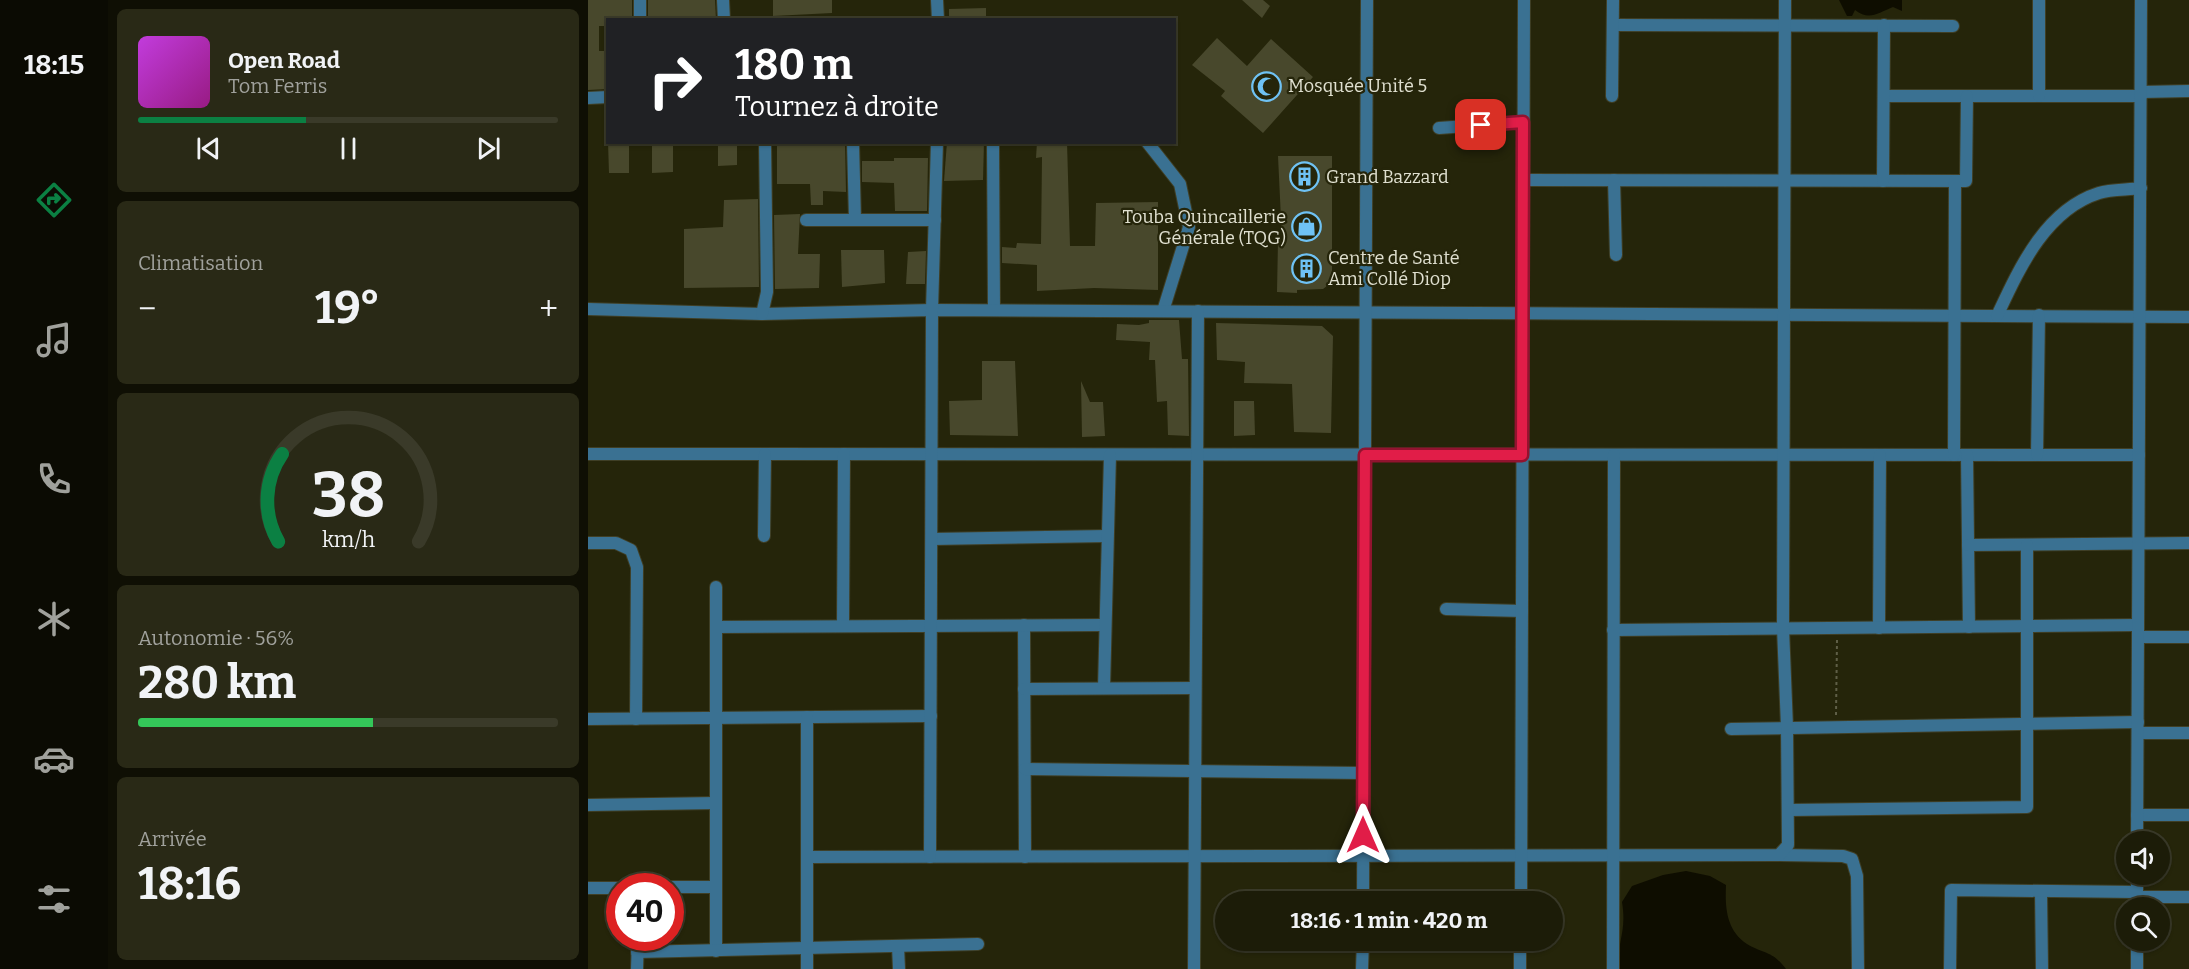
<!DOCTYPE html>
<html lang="fr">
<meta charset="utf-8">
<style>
:root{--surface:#1c1c08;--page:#292916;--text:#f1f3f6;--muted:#a0a19c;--line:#3a3a29;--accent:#0b8043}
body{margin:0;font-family:Bitter,serif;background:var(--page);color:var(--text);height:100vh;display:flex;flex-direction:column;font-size:22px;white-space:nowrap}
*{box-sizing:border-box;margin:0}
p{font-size:20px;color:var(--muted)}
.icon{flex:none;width:33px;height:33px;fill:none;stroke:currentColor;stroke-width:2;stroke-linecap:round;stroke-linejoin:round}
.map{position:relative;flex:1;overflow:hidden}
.sheet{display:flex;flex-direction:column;gap:9px;padding:9px;background:#0f0f04;width:480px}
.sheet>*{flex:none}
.guide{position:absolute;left:18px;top:18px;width:570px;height:126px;border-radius:0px;box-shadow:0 2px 4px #0004,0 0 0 2px var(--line);background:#202124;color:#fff;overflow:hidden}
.tools{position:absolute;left:1528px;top:831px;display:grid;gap:12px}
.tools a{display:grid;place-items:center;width:54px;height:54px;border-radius:50%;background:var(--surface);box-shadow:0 2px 4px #0004,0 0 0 2px var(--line);font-size:30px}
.speed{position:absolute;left:18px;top:873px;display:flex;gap:12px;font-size:30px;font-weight:700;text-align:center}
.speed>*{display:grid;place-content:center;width:78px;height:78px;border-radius:50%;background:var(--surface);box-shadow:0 2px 4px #0004,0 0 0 2px var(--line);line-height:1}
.speed .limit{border:9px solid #d22;background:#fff;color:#111}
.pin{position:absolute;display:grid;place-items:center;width:51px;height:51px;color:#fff;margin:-26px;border-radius:12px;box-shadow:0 3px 9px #0006}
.me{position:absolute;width:66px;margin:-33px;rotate:0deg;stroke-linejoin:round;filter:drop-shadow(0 0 4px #0008)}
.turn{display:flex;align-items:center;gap:21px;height:126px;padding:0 30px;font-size:27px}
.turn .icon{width:78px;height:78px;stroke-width:2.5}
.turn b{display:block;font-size:42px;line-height:51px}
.big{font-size:45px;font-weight:700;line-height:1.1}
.sheet .tile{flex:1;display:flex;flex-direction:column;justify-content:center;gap:9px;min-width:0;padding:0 21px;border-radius:9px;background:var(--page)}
.sheet .dial{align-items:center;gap:0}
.dial svg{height:156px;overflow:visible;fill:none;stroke:var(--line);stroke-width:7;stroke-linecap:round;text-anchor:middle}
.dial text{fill:var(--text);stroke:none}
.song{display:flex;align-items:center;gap:18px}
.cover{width:72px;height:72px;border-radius:9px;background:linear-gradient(135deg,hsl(290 70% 55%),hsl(310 70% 35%))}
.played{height:6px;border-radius:3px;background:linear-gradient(90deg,var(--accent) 40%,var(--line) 40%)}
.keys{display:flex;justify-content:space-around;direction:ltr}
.heat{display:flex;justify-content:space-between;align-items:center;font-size:33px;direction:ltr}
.charge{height:9px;border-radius:4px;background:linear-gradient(90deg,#34c759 56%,var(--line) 0)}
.trip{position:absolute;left:627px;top:891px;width:348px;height:60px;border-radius:30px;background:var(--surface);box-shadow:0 2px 4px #0004,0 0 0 2px var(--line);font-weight:700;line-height:60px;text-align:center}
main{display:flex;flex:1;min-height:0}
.tabs{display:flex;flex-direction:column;width:108px;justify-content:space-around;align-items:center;background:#0b0b03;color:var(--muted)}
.tabs .icon{width:42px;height:42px}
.tabs .current{color:var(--accent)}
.tabs b{font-size:27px;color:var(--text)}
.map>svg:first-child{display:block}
.water{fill:#0e0d00}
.building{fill:#48482c}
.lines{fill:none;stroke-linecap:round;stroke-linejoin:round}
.minor-casing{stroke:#3f3f26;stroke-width:14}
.tertiary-casing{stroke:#3f3f26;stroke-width:14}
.path{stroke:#5f5f47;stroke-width:2;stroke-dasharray:3 3;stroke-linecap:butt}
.minor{stroke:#3a7192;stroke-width:12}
.tertiary{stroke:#3a7192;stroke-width:12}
.route-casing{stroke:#92132f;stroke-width:15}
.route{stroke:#e11d48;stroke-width:10}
.labels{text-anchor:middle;stroke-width:4.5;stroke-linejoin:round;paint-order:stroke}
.poi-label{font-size:18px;fill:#e0e0d0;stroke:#25250a;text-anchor:start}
</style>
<main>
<nav class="tabs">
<b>18:15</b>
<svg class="icon current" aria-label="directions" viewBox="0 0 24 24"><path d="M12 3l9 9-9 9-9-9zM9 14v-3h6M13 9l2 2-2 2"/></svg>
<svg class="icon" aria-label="music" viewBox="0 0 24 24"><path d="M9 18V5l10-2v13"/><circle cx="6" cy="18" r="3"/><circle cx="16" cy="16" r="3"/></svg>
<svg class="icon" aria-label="phone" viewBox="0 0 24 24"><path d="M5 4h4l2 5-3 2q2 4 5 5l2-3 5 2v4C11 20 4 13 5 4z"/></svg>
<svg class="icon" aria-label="climate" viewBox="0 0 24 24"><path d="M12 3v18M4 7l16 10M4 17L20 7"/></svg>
<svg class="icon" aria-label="car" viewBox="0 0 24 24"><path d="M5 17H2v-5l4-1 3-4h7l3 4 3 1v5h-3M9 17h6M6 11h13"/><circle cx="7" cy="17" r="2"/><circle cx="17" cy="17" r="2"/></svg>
<svg class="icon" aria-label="filters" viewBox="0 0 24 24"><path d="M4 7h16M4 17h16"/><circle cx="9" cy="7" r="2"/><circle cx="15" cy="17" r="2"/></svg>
</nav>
<section class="sheet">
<div class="tile">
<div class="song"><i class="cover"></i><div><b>Open Road</b><p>Tom Ferris</p></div></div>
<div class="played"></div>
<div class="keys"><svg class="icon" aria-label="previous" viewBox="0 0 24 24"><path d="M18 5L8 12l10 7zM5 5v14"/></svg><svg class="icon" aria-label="pause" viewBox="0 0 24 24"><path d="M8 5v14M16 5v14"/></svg><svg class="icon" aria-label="next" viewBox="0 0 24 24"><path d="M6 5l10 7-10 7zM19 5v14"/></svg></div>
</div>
<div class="tile"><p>Climatisation</p>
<div class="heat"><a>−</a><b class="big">19°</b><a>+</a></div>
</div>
<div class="tile dial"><svg viewBox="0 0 100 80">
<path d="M14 69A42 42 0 1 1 86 69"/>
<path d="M14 69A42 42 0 0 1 16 24" stroke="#0b8043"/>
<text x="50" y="56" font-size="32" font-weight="700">38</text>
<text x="50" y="72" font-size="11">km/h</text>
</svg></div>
<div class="tile"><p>Autonomie · 56%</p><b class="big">280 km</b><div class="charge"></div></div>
<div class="tile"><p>Arrivée</p><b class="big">18:16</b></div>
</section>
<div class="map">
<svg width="1601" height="969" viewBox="0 0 1601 969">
<rect width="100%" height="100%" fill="#25250a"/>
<!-- water -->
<g class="water">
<path d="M1251,0H1314V11L1305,7C1290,13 1281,21 1267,10L1264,16H1259Z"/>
<path d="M1098,871L1122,876L1138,885C1137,907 1138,930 1159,944C1175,954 1184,950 1198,969H1030C1029,941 1039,932 1034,902L1044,886L1075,875Z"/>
</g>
<!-- building -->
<g class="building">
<polygon points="0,0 44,0 44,20 20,20 20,26 11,26 11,51 20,51 20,89 0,90"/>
<polygon points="60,0 127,0 128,20 60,20"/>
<polygon points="185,0 244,0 244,13 185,16"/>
<polygon points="654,0 675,0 682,6 674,18"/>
<polygon points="398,8 398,20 361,20 361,9"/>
<polygon points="629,38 659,66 683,39 725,77 675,133 633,96 637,91 604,65"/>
<polygon points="20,142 41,142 41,173 21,173"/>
<polygon points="64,142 85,142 85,172 64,173"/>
<polygon points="130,142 149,142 149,165 130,166"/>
<polygon points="189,142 257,142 258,192 235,191 235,205 223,205 222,184 189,184"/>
<polygon points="359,142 396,142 395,180 356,181"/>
<polygon points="449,142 479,142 482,246 507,246 508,203 570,202 570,290 506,288 449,291 449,265 414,263 414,247 428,248 429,243 453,244 454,157 448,158"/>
<polygon points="690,156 744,156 744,282 735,289 709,290 709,293 689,292 690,241 694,240"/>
<polygon points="306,158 340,158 339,211 307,211 306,183 274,182 274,161 306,161"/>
<polygon points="170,199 171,287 96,288 96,229 135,227 136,200"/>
<polygon points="212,214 210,254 232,254 231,288 187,289 186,215"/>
<polygon points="253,250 296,250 297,283 254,287"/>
<polygon points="338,251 337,284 318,284 320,252"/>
<polygon points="561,320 591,320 594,359 600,359 601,436 580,435 579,401 569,402 567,360 561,360 562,342 528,340 529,324 551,325 561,323"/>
<polygon points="628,323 734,326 745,336 743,433 706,432 704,384 656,383 657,362 629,360"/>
<polygon points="394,361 427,361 430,436 362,435 361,401 394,400"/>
<polygon points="493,381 502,402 515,402 517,436 494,437"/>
<polygon points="646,401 666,401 667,435 646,436"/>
</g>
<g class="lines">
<defs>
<g id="minor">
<polyline points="52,0 52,20"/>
<polyline points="135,0 136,20"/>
<polyline points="349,0 350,20"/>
<polyline points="1025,25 1365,26"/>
<polyline points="1553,92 1601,91"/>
<polyline points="1024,96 1025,0"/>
<polyline points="1296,96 1553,96"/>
<polyline points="1451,96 1451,0"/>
<polyline points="0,98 20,97"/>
<polyline points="851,128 935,122"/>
<polyline points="265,142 267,220"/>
<polyline points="405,142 406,310"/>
<polyline points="559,142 592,184 601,227 575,311"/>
<polyline points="935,180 1378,181 1379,96"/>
<polyline points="1026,180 1028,255"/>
<polyline points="1295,181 1296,25"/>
<polyline points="218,220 347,220"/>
<polyline points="0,309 174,314 344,310 1601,317"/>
<polyline points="174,314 179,292 177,142"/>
<path d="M1409,316C1431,269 1457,210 1511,193C1523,189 1539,190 1553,188"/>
<polyline points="0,454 1551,455"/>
<polyline points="1366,455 1367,181"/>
<polyline points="1379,455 1381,627"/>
<polyline points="1449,455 1451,315"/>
<polyline points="176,536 177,454"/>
<polyline points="344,539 519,536"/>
<polyline points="0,543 28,543 43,550 49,567 48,719"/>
<polyline points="1380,545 1601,543"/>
<polyline points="858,609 934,611"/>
<polyline points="436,625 437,857"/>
<polyline points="255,626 256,454"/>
<polyline points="128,627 516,625"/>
<polyline points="1291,628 1292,455"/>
<polyline points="1025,630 1550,625"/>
<polyline points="1550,637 1601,637"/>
<polyline points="516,688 522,455"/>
<polyline points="436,689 607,688"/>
<polyline points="0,719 343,716"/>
<polyline points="1143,729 1550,722"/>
<polyline points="1550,733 1601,733"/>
<polyline points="437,769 775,773"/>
<polyline points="0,805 128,803"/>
<polyline points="1201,810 1439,807 1439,545"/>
<polyline points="1549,815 1601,815"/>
<polyline points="1549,842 1553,0"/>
<polyline points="1191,855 1255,856 1264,859 1269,876 1270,969"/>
<polyline points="219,857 1191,855 1200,845 1199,727 1195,628 1197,0"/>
<polyline points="342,857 344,310 349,142"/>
<polyline points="1549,874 1549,908"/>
<polyline points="82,887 128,887"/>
<polyline points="0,888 32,888"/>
<polyline points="1453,891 1454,969"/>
<polyline points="1549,897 1601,897"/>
<polyline points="933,902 936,0"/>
<polyline points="310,946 311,969"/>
<polyline points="128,951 128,587"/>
<polyline points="49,952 390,944"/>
<polyline points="49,969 50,938"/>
<polyline points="219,969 219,717"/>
<polyline points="606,969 610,311"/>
<polyline points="932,969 932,940"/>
<polyline points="1025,969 1026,455"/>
<polyline points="1362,969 1363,890 1549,892"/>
<polyline points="1549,969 1549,940"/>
</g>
<g id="tertiary">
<polyline points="775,902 779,0"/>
<polyline points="774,969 775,940"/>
</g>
</defs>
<!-- minor casing -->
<use href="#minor" class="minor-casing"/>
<!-- tertiary casing -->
<use href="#tertiary" class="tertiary-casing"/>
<!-- path -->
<polyline class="path" points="1248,715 1249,640"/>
<!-- minor -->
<use href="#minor" class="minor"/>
<!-- tertiary -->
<use href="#tertiary" class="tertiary"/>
</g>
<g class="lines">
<defs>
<polyline id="route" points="775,835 777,455 934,455 935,122 893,125"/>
</defs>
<!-- route casing -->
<use href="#route" class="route-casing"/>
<!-- route -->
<use href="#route" class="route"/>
</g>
<!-- icons -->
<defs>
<symbol id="mosque-ring" viewBox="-11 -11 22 22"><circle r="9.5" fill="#25250a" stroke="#6fc2f4" stroke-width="1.5"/><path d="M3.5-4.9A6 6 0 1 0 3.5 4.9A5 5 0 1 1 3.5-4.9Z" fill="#6fc2f4"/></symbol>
<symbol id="building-ring" viewBox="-11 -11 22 22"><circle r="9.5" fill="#25250a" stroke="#6fc2f4" stroke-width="1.5"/><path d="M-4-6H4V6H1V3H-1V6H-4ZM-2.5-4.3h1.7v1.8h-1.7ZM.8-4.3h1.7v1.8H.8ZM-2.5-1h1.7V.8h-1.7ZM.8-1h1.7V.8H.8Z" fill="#6fc2f4"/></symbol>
<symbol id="shop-ring" viewBox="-11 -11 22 22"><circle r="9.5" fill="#25250a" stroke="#6fc2f4" stroke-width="1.5"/><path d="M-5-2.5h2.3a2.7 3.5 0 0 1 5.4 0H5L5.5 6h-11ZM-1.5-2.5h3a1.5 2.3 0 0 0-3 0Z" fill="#6fc2f4"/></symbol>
</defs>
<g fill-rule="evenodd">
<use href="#mosque-ring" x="662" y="70" width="33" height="33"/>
<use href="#building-ring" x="700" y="160" width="33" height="33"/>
<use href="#shop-ring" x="702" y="210" width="33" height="33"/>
<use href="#building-ring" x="702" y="252" width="33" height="33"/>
</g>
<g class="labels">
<!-- poi labels -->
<g class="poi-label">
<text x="700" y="92">Mosquée Unité 5</text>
<text x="738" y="183">Grand Bazzard</text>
<text x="698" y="223" text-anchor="end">Touba Quincaillerie<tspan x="698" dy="21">Générale (TQG)</tspan></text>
<text x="740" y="264">Centre de Santé<tspan x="740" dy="21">Ami Collé Diop</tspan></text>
</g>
</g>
</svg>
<div class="tools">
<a><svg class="icon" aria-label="sound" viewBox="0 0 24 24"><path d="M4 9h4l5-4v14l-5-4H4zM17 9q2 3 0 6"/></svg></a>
<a><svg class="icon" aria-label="search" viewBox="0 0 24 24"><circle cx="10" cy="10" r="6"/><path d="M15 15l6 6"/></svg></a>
</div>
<div class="speed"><div class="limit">40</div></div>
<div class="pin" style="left:893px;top:125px;background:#d93025"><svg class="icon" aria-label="arrive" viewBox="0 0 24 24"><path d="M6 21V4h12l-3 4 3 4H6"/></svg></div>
<svg class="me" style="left:775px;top:835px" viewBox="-20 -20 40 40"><path d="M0-17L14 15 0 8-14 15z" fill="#e11d48" stroke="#fff" stroke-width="4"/></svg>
<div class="trip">18:16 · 1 min · 420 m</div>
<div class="guide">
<div class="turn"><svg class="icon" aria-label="right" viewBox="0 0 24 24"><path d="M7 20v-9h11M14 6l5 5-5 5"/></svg><div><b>180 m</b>Tournez à droite</div></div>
</div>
</div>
</main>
